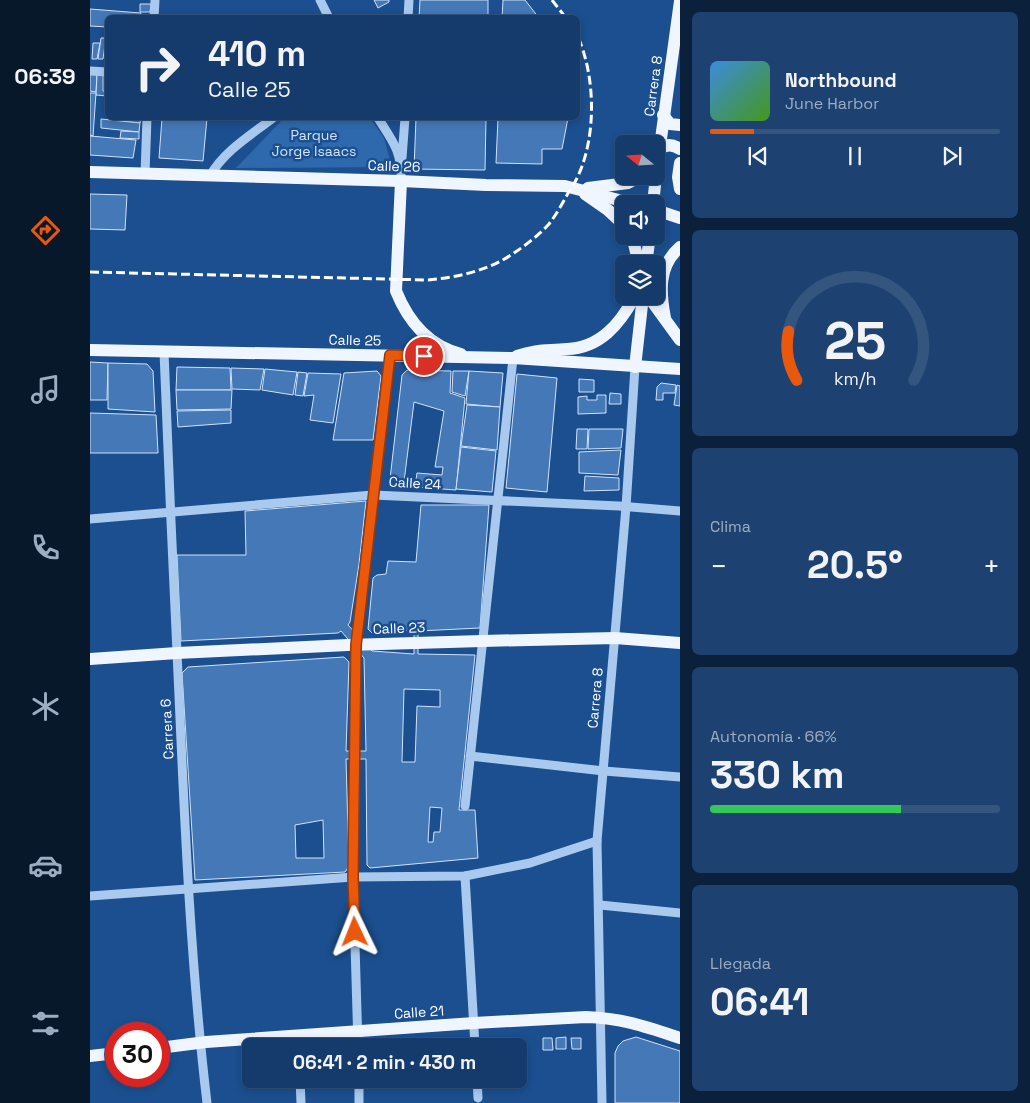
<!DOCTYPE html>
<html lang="es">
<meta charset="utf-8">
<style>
:root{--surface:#143b6b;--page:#1d4271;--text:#f1f3f6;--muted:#9dadc1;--line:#33557e;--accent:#ea580c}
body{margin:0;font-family:"Space Grotesk",sans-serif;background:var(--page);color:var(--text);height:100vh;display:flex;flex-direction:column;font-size:19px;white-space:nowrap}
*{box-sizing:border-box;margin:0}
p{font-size:16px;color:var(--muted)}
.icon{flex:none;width:28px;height:28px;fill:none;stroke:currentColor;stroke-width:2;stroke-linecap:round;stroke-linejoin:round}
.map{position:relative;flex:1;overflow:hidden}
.panel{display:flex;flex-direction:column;gap:12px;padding:12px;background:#0b203b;width:350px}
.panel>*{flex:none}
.hud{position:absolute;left:15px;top:15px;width:475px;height:105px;border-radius:8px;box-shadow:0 2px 8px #0003,0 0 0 1px var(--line);background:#143b6b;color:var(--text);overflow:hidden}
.needle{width:32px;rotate:288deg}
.buttons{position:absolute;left:525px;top:135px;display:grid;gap:10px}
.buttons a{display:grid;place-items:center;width:50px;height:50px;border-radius:8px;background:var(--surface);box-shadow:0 2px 8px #0003,0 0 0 1px var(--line);font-size:25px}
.speed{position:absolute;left:15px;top:1022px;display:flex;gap:10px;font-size:25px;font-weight:700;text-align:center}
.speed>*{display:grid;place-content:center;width:65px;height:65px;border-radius:50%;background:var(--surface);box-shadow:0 2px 8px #0003,0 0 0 1px var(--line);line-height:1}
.speed .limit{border:8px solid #d22;background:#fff;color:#111}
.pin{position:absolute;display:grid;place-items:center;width:42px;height:42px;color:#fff;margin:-21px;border:2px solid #fff;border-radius:50%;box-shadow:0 1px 5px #0007}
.me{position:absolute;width:55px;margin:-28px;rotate:358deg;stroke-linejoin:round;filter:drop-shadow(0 0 4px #0008)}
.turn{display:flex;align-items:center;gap:18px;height:105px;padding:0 20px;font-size:22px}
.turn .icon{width:65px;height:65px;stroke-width:2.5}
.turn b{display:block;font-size:35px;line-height:42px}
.big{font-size:38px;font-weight:600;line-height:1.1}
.panel .card{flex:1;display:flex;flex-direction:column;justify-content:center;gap:8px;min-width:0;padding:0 18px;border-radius:8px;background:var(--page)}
.panel .dial{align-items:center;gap:0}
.dial svg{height:130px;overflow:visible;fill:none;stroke:var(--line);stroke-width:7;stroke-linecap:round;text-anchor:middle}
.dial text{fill:var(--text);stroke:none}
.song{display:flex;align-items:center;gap:15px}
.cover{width:60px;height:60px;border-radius:8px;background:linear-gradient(135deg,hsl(210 70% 55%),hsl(100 70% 35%))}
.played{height:5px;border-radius:2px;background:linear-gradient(90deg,var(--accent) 15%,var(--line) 15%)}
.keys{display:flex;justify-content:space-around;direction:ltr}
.heat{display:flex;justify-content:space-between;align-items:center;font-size:28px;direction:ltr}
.charge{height:8px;border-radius:4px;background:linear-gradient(90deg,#34c759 66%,var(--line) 0)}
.trip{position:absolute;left:152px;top:1038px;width:285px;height:50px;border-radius:8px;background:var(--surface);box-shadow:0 2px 8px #0003,0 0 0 1px var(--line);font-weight:600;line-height:50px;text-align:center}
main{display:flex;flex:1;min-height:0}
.tab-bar{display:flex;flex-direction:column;width:90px;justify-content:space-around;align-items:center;background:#08182b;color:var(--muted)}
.tab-bar .icon{width:35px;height:35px}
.tab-bar .active{color:var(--accent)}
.tab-bar b{font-size:22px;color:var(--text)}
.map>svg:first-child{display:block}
.green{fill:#2e69ad}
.building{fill:#4478b7;stroke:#cfe3fa;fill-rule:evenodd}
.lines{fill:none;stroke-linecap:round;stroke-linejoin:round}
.minor{stroke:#a9c9ee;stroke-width:9}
.major{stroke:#f0f6ff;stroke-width:12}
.rail{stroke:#fff;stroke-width:3;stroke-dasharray:9 4;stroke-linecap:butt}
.route-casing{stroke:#983908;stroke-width:12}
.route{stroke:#ea580c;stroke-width:9}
.labels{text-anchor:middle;stroke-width:5;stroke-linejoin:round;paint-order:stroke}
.street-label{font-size:14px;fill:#fff;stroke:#1b4f8f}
.park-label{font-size:14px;fill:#cfe3fa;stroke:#1b4f8f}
</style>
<main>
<nav class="tab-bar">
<b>06:39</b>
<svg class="icon active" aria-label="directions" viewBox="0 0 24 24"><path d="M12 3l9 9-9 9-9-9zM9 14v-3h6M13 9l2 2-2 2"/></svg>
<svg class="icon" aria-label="music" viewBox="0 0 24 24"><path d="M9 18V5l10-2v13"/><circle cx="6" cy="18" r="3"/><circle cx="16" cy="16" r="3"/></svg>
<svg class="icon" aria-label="phone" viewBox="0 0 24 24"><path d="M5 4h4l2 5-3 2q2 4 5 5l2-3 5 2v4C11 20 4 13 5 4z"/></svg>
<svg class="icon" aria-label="climate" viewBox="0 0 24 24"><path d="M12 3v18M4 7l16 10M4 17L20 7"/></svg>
<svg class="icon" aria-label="car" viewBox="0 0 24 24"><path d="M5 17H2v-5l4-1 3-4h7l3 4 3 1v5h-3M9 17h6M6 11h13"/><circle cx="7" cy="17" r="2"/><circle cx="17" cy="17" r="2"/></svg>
<svg class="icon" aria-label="filters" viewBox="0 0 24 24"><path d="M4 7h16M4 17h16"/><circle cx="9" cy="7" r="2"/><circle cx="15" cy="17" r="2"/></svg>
</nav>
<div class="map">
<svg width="590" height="1103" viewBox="0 0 590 1103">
<rect width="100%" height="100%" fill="#1b4f8f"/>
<!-- green -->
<polygon class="green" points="194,118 280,118 294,138 302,167 146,168"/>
<!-- building -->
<g class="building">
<polygon points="284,0 299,0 299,2 288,8"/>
<polygon points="330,0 398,0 398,18 329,18"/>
<polygon points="413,0 435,0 449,18 412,18"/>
<polygon points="50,4 61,4 60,12 50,12"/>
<polygon points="0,9 51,13 50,18 18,18 18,27 0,26"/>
<polygon points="11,38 16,38 13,59 8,59"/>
<polygon points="3,43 10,43 7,59 2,59"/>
<polygon points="0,74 7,74 6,92 0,91"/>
<polygon points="7,74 13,74 13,91 17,91 17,96 6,95"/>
<polygon points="0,93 6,93 3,136 0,135"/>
<polygon points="31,118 51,118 50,123 30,121"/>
<polygon points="72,118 117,118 113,161 69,158"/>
<polygon points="326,118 396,118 395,170 324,169"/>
<polygon points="408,118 478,118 472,149 452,149 452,164 406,163"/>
<polygon points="11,119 50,123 49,132 11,128"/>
<polygon points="31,131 49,132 49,139 30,138"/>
<polygon points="0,136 46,140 43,158 0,155"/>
<polygon points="0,194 37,195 35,230 0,229"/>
<polygon points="0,362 18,363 17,400 0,400"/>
<polygon points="18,363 57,364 63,371 65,412 18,409"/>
<polygon points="87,367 140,368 141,390 86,390"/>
<polygon points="141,368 174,369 170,390 142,389"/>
<polygon points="175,369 207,372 203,395 172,390"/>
<polygon points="317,370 361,371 360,393 375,398 366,490 325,487 327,473 352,475 353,467 345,467 354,411 324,402 314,482 300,479 312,375"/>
<polygon points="287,371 291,376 283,440 243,440 254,373"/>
<polygon points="363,371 379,371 375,396 362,392"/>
<polygon points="379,371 413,373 410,407 376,404"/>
<polygon points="208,372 217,373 213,396 205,395"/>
<polygon points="218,373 251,374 243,423 220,420 224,395 214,396"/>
<polygon points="427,374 467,378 457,492 416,488"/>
<polygon points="489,379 504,380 504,392 489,392"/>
<polygon points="571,383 586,385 585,393 573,393 573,400 566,400 567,387"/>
<polygon points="587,385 590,386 590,406 584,405"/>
<polygon points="86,390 142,390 141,409 87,410"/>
<polygon points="520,393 531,394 531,404 519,404"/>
<polygon points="507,395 516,395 516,413 488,414 488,397 497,396 497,400 507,400"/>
<polygon points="377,405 410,407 407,450 371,446"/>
<polygon points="141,410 141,423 88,427 87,411"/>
<polygon points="0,413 66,415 68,453 0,453"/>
<polygon points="487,429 498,429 497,449 486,449"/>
<polygon points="499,429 533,429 531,448 498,449"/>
<polygon points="371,447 406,451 402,492 366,489"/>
<polygon points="531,450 528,475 489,473 489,452"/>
<polygon points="495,476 529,478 529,490 494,491"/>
<path d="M276,501L269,564L260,622L258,625L282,651L324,654V630L282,633L278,629L283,578L287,575L296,574L298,561L326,562L331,505H399L390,628L328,631V654L385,655L369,810H385L388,858L280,868L277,865L276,759H256L259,866L255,872L105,880L92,673L98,667L254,657L259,662L256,751H276L274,658L251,631L248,633L91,641L87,555H156L155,511ZM314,689L350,690V707L327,706L325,762H312ZM340,807L352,808L350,832H344L343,842H338ZM233,820L234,858H206L205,825Z"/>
<polygon points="476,1037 476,1049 466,1049 466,1038"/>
<polygon points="546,1037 590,1051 590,1103 525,1103 525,1053 528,1046 533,1041"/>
<polygon points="453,1038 462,1038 463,1050 453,1050"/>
<polygon points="481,1038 491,1038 491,1049 482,1049"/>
</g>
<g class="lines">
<!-- minor -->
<g class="minor">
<polyline points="230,0 239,18"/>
<polyline points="64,18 65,0"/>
<polyline points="318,18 319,0"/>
<polyline points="0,71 18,72"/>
<path d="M288,118C303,142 312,151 311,181"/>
<polyline points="312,158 315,118"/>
<polyline points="55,174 57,118"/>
<path d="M120,176C134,151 161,135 183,118"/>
<path d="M74,352C78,467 84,581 89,696C95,832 101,968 117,1103"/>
<polyline points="0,519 283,495 529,506 590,511"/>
<polyline points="380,756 514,771 590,777"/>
<polyline points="375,806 423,358"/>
<polyline points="375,876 385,1046"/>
<polyline points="0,896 263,877 375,876 440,863 507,841"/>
<polyline points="510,905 590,913"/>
<polyline points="208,1036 209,1046"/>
<polyline points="268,1046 263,877 266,645 300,355"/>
<polyline points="210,1079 211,1103"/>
<polyline points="269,1079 269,1103"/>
<polyline points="387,1079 388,1098"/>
<polyline points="512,1103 507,841 536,507 545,367"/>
</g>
<!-- major -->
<g class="major">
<polyline points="573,115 580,124 590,125"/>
<path d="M569,149C576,144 583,144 590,149"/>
<polyline points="590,163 588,177 590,189"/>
<polyline points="0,172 311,181 396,185 475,186 544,204"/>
<polyline points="566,175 590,1"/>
<path d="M311,181L306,291C318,321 339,346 371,354"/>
<polyline points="498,188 538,183 551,176"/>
<polyline points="495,194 518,210 534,225"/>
<polyline points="563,204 566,176"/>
<polyline points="566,210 590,218"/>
<polyline points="541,236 544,244 549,264"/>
<polyline points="556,264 560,236"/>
<polyline points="558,296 590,340"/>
<path d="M575,318C570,292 568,266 590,247"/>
<polyline points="0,350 423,358 590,369"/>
<path d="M427,356C447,349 457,351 477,349C510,348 530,324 545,296"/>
<polyline points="545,367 553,296"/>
<polyline points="0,659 87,653 258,645 392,641 525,638 590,643"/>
<path d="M69,1048L116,1042L384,1023L496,1017C532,1018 557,1027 590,1038"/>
<polyline points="0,1056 26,1053"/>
</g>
<!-- rail -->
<g class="rail">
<polyline points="462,0 476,18"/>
<path d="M0,272L338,280C368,277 398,271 424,253C436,245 449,235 459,224C466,215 472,204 477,195C480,190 483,186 485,182C507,141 506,78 488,37"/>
</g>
</g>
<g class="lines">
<defs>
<polyline id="route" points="265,932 263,877 266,645 300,355 334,356"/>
</defs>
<!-- route casing -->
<use href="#route" class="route-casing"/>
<!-- route -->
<use href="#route" class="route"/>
</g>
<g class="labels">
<!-- street labels -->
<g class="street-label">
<text transform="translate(563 86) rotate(-82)" y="5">Carrera 8</text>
<text transform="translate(304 166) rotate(2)" y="5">Calle 26</text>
<text transform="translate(265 340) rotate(1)" y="5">Calle 25</text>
<text transform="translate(325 483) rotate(3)" y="5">Calle 24</text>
<text transform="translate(309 628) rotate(-2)" y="5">Calle 23</text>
<text transform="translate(505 698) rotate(-85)" y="5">Carrera 8</text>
<text transform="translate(77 729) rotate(-93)" y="5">Carrera 6</text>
<text transform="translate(329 1012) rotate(-4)" y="5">Calle 21</text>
</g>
<!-- park labels -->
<g class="park-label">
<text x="224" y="140">Parque<tspan x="224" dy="16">Jorge Isaacs</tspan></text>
</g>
</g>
</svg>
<div class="buttons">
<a><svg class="needle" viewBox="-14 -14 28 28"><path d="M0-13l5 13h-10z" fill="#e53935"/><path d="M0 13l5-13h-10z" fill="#9dadc1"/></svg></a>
<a><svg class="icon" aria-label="sound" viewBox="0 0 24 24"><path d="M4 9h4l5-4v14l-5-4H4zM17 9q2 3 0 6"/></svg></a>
<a><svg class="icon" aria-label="layers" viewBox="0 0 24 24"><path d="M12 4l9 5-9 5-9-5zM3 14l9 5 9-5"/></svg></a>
</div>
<div class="speed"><div class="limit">30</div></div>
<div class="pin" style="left:334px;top:356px;background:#d93025"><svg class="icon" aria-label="arrive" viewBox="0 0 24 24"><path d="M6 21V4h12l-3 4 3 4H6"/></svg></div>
<svg class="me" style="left:265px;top:932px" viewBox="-20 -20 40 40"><path d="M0-17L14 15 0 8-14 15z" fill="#ea580c" stroke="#fff" stroke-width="4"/></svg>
<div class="trip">06:41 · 2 min · 430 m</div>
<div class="hud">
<div class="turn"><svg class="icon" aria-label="right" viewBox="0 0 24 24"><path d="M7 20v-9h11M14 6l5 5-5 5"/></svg><div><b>410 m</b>Calle 25</div></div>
</div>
</div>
<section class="panel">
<div class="card">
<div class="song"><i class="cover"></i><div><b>Northbound</b><p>June Harbor</p></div></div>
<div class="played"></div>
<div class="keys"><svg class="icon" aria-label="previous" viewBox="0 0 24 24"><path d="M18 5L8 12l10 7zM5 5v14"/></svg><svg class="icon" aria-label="pause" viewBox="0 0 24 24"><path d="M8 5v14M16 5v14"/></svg><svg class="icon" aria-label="next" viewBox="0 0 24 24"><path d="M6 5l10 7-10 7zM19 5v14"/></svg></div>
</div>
<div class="card dial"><svg viewBox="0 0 100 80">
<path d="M14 69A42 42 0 1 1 86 69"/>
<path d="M14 69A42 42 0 0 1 9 39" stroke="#ea580c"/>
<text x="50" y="56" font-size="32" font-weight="700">25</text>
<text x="50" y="72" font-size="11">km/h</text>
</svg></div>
<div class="card"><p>Clima</p>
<div class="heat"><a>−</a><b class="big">20.5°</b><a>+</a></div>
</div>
<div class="card"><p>Autonomía · 66%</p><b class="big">330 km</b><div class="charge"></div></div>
<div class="card"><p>Llegada</p><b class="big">06:41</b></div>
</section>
</main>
